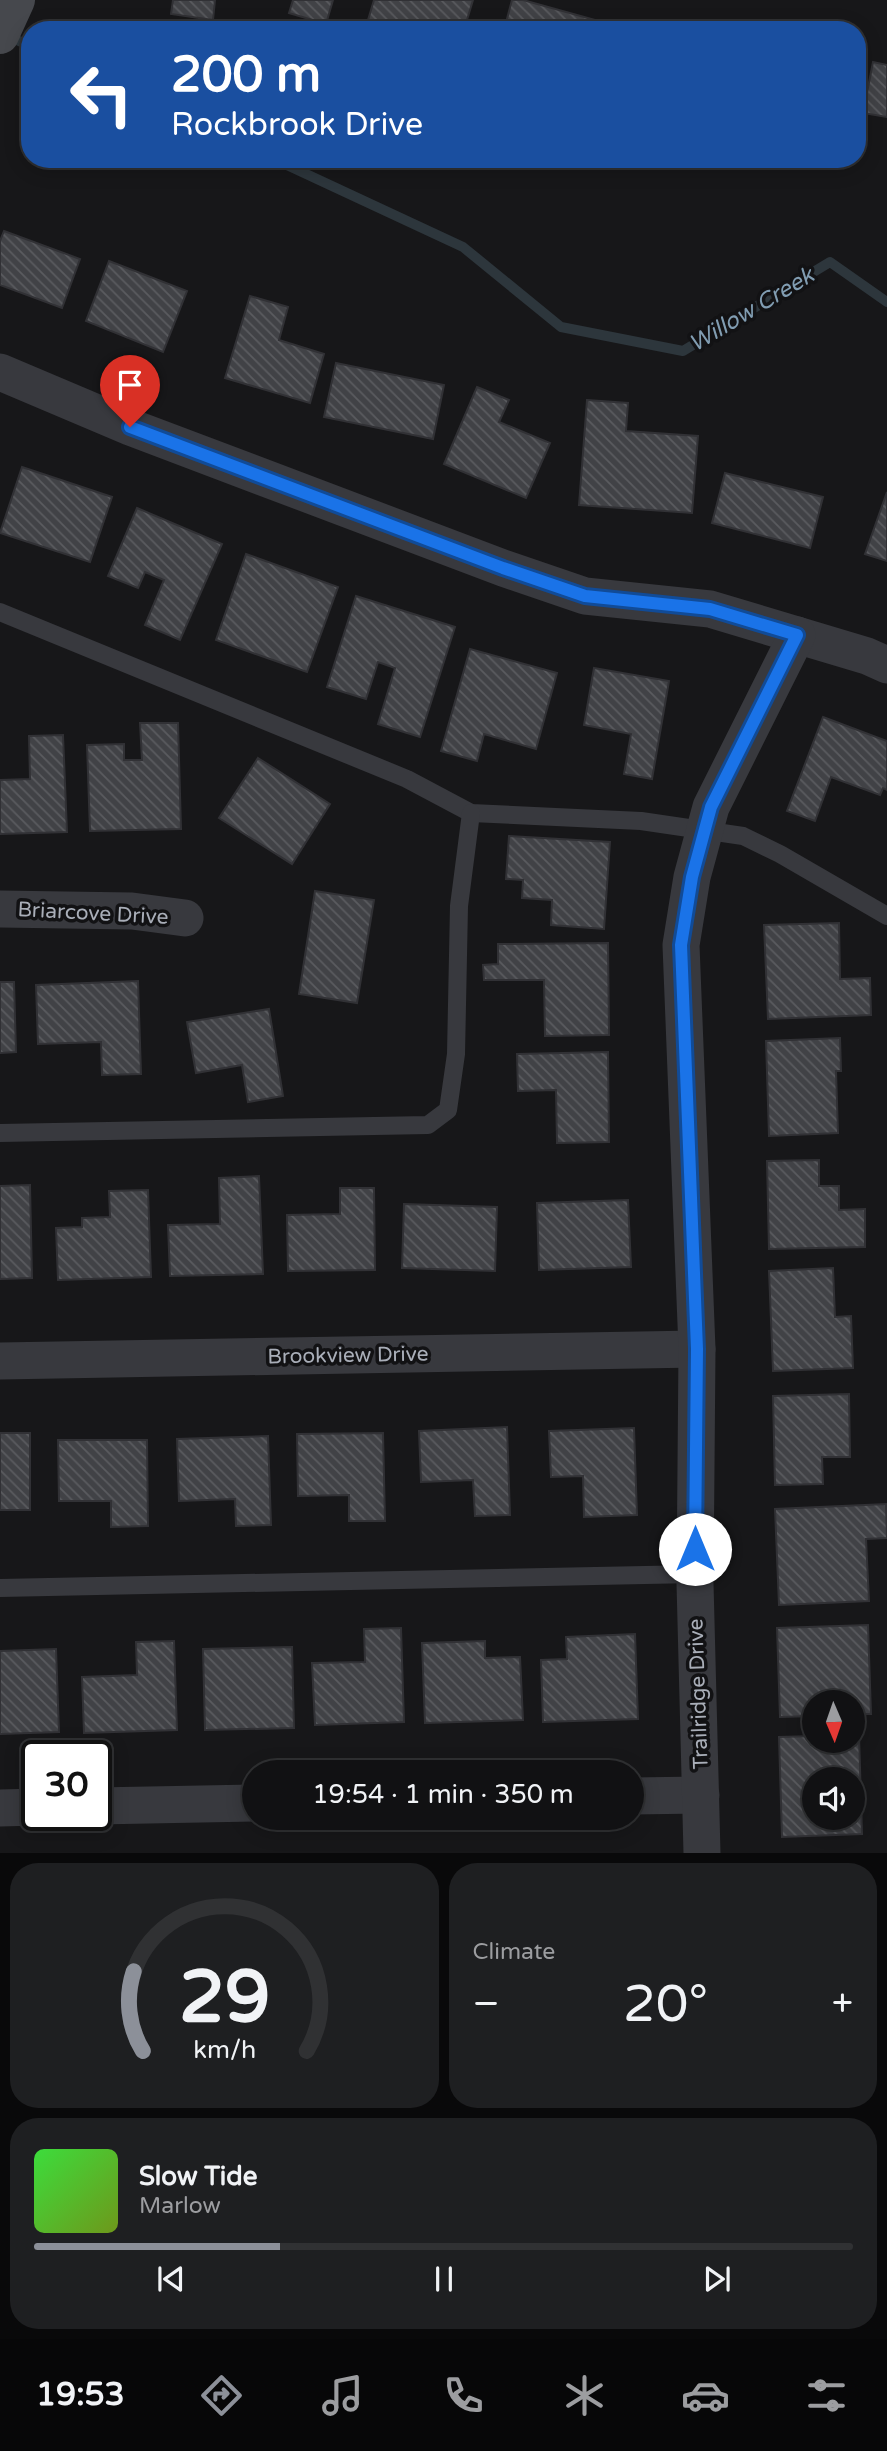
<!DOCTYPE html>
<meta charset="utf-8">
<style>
:root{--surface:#111113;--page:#1e1f21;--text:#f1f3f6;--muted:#9c9da0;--line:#303133;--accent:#8c9099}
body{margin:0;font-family:"Varela Round",sans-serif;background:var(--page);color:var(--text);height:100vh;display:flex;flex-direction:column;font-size:26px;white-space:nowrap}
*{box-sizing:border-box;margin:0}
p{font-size:23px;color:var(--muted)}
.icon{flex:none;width:38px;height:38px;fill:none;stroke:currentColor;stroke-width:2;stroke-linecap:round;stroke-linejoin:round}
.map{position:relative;height:1853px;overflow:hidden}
.panel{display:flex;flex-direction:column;gap:10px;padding:10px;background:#09090a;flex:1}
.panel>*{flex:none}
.guide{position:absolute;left:21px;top:21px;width:845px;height:147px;border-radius:28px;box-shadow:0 4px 18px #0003,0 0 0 2px var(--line);background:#1a4fa0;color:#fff;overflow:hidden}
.needle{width:46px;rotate:178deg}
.buttons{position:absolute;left:802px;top:1690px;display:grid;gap:14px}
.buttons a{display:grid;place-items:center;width:63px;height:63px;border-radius:50%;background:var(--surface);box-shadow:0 4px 18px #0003,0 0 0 2px var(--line);font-size:35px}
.speed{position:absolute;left:21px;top:1740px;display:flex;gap:14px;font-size:35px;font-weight:700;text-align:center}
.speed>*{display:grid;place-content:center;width:91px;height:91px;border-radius:50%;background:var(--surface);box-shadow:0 4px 18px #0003,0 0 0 2px var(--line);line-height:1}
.speed .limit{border:4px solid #111;border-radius:10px;background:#fff;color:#111}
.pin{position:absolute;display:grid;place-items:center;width:60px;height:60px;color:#fff;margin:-72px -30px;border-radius:50% 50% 50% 0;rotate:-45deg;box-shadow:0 0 7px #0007}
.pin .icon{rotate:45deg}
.me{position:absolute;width:77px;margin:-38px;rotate:0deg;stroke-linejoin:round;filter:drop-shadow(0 0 5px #0008)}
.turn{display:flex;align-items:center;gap:24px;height:147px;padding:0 35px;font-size:32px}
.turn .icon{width:91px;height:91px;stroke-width:2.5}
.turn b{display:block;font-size:49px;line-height:60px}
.big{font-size:52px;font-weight:600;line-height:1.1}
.panel .widget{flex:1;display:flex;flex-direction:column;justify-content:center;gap:10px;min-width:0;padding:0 24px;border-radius:28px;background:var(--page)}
.panel .dial{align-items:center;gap:0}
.dial svg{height:182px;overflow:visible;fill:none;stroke:var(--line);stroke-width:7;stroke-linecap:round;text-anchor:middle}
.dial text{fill:var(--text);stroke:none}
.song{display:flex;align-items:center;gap:21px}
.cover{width:84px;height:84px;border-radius:10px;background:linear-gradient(135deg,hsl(120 70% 55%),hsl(80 70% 35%))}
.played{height:7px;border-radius:4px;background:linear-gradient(90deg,var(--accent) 30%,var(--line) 30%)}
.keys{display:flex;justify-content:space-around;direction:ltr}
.heat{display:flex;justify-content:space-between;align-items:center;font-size:38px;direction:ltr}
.panel .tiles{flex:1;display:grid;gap:10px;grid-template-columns:1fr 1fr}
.widget:last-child{grid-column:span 2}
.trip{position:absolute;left:242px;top:1760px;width:402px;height:70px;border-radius:35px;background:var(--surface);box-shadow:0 4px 18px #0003,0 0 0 2px var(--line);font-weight:600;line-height:70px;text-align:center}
.tab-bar{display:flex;height:112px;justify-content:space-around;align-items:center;background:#070708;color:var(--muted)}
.tab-bar .icon{width:49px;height:49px}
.tab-bar .current{color:var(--accent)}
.tab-bar b{font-size:32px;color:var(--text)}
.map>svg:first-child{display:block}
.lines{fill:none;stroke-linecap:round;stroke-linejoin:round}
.stream{stroke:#2d363c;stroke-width:10}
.building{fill:url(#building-back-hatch);stroke:#313135;stroke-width:2;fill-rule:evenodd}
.lane{stroke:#38393e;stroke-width:18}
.street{stroke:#38393e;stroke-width:37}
.secondary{stroke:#46484d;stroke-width:38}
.route-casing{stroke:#114b97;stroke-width:18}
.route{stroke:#1a73e8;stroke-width:12}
.labels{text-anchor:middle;stroke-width:7;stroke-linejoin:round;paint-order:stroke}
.street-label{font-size:21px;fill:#a9aeb8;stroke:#121214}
.water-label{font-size:23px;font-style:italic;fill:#819db2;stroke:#121214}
</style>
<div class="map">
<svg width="887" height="1853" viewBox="0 0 887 1853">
<defs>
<pattern id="building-back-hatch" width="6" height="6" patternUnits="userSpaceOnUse" patternTransform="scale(1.75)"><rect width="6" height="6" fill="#414246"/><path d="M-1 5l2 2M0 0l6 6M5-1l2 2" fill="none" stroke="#5a5b5f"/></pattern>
</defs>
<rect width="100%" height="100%" fill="#171719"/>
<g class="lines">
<!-- stream -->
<g class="stream">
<polyline points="8,36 30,46"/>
<polyline points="274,159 463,247 561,327 683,351 830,262 887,302"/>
</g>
</g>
<!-- building -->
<g class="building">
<polygon points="173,0 215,0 213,20 171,14"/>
<polygon points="293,0 333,0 326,24 289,13"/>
<polygon points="374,0 473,0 464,30 365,30"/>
<polygon points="512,0 523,0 595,20 593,30 504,30"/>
<polygon points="873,62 887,65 887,117 863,113"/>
<polygon points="4,231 80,259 62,308 0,285 0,241"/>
<polygon points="109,261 187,291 163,352 86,321"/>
<polygon points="250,296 288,307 279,340 324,354 310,403 225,378"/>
<polygon points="336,363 444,385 433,439 324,417"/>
<polygon points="477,387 509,400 499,422 550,443 526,498 444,464"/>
<polygon points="587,400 628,403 626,431 698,436 692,513 579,505"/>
<polygon points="22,467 112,497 90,562 0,533"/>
<polygon points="725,473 823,497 810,548 712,523"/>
<polygon points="887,492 887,561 865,554"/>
<polygon points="137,508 222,544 180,640 145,625 164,580 145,572 138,588 108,576"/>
<polygon points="246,554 338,587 307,672 216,640"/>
<polygon points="356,596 455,627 420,737 378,724 395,668 378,662 366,699 327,687"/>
<polygon points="470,649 557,673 536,749 484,734 477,761 441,751"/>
<polygon points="594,668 669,681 652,779 624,774 631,734 584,725"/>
<polygon points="823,717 887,741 887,790 883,788 880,795 831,777 815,821 787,811"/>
<polygon points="140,723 178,723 181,829 90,831 87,745 124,744 124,760 142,760"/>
<polygon points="63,735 67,832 0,834 0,780 30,779 29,736"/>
<polygon points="258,758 330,804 292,864 219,818"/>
<polygon points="509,836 610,842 604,929 551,925 552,900 522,898 523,880 506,879"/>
<polygon points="315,891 374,900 357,1003 299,994"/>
<polygon points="839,923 840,979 870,978 871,1015 768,1019 764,925"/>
<polygon points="608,943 609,1035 545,1036 544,980 484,980 483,965 498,964 498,944"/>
<polygon points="138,981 141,1074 102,1075 101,1042 38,1044 36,985"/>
<polygon points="0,982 14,982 16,1052 0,1053"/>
<polygon points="269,1009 283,1096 248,1102 242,1065 196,1073 187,1022"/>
<polygon points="840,1038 841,1071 836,1071 838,1133 769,1136 766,1041"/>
<polygon points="608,1052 609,1142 557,1143 556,1090 518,1091 517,1054"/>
<polygon points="819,1160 819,1186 839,1186 839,1210 865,1209 865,1247 769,1249 767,1161"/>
<polygon points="259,1176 263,1274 170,1276 168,1225 220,1224 219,1178"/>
<polygon points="30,1185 32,1278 0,1279 0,1186"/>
<polygon points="340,1188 374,1188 375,1270 288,1271 287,1215 340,1214"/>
<polygon points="148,1190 151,1277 58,1280 56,1228 82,1227 82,1218 110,1217 109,1191"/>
<polygon points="628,1200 631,1267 539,1270 537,1203"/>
<polygon points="404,1204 497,1207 495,1271 402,1268"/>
<polygon points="833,1268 835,1317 851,1316 853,1368 773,1371 769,1271"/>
<polygon points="849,1394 850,1457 822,1457 823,1484 775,1485 773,1396"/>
<polygon points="507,1427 510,1515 475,1516 473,1480 421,1482 419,1431"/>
<polygon points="634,1428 637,1515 584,1517 583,1476 551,1477 549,1431"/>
<rect x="0" y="1433" width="30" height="77"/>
<polygon points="383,1433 385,1521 349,1521 349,1495 298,1496 297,1434"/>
<polygon points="268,1436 271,1525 236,1526 235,1499 179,1501 177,1439"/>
<polygon points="58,1440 147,1440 148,1526 111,1527 111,1501 59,1501"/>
<polygon points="886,1504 887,1538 866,1539 869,1601 779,1605 775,1509"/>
<polygon points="868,1625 871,1714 852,1714 852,1703 814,1703 814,1716 780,1717 777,1628"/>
<polygon points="401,1628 404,1722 315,1725 312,1663 365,1662 364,1629"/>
<polygon points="635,1634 638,1719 543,1722 541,1660 567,1659 566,1637"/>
<polygon points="174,1641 177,1730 84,1733 82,1677 137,1675 136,1642"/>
<polygon points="485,1641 485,1658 520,1657 523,1720 425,1723 422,1643"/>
<polygon points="292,1647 294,1728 205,1730 203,1649"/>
<polygon points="56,1649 59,1732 0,1734 0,1651"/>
<path d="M852,1734H859L862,1834L782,1837L779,1737L814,1736V1741H852ZM814,1780H852V1818H814Z"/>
</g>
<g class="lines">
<!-- lane -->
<g class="lane">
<polyline points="0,612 407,779 471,813 641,821 743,836 780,854 887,916"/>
<polyline points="0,1133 428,1125 448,1110 456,1054 459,906 471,813"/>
<polyline points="0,1588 695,1574"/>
</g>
<!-- street -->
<g class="street">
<polyline points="0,372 130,427 503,568 585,596 710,609 867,656 887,665"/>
<polyline points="0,909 132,911 185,918"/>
<polyline points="0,1361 697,1349"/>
<polyline points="632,1796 701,1795"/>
<polyline points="96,1806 254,1803"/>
<polyline points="0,1808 37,1807"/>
<polyline points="702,1853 695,1583 697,1349 681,945 692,877 711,807 797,635"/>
</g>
<!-- secondary -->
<polyline class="secondary" points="0,35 16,0"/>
</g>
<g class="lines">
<defs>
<polyline id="route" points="130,427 503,568 585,596 710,609 797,635 711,807 692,877 681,945 697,1349 695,1549"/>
</defs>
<!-- route casing -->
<use href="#route" class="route-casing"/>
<!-- route -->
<use href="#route" class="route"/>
</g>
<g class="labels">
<!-- street labels -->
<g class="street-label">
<text transform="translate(93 913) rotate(3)" y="7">Briarcove Drive</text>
<text transform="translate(348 1355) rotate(-1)" y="7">Brookview Drive</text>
<text transform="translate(698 1694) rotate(-92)" y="7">Trailridge Drive</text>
</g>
<!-- water labels -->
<g class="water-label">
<text transform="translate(751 309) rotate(-31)" y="8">Willow Creek</text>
</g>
</g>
</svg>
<div class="buttons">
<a><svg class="needle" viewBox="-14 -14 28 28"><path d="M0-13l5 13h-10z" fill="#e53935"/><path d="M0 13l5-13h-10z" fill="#9c9da0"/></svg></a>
<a><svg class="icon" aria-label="sound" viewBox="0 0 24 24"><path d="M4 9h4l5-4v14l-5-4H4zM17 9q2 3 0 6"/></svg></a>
</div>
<div class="speed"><div class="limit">30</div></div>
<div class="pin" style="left:130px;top:427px;background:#d93025"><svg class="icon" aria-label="arrive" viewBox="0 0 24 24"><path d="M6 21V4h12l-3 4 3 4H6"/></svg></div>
<svg class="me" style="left:695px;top:1549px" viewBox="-20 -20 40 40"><circle r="19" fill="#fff"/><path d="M0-13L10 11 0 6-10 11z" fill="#1a73e8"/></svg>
<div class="trip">19:54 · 1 min · 350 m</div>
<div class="guide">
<div class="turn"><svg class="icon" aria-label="left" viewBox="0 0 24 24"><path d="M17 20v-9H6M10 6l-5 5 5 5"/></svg><div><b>200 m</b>Rockbrook Drive</div></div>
</div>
</div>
<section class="panel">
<div class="tiles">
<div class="widget dial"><svg viewBox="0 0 100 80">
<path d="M14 69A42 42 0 1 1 86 69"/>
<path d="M14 69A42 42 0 0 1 10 34" stroke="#8c9099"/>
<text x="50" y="56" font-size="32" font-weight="700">29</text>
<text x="50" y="72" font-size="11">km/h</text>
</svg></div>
<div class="widget"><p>Climate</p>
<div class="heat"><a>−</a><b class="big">20°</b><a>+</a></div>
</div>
<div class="widget">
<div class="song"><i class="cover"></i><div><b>Slow Tide</b><p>Marlow</p></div></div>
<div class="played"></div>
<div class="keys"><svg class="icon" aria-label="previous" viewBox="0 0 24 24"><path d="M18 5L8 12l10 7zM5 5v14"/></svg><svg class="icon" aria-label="pause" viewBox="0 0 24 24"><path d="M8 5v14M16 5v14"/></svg><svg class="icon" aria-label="next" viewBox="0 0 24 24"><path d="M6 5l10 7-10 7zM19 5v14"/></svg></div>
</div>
</div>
</section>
<nav class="tab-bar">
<b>19:53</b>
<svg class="icon current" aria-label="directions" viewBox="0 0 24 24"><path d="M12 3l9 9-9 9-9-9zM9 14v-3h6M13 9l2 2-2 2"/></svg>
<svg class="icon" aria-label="music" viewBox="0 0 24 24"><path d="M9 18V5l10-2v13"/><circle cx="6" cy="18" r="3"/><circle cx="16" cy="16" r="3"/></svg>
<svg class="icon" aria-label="phone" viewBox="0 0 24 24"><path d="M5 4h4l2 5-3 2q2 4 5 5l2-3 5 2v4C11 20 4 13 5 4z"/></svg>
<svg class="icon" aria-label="climate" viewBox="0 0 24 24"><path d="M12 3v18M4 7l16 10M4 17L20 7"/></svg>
<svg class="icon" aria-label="car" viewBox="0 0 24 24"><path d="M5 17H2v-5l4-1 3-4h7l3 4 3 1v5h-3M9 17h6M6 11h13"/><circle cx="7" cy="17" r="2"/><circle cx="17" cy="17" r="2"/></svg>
<svg class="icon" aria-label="filters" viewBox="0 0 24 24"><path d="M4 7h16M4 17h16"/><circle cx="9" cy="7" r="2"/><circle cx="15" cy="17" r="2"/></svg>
</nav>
